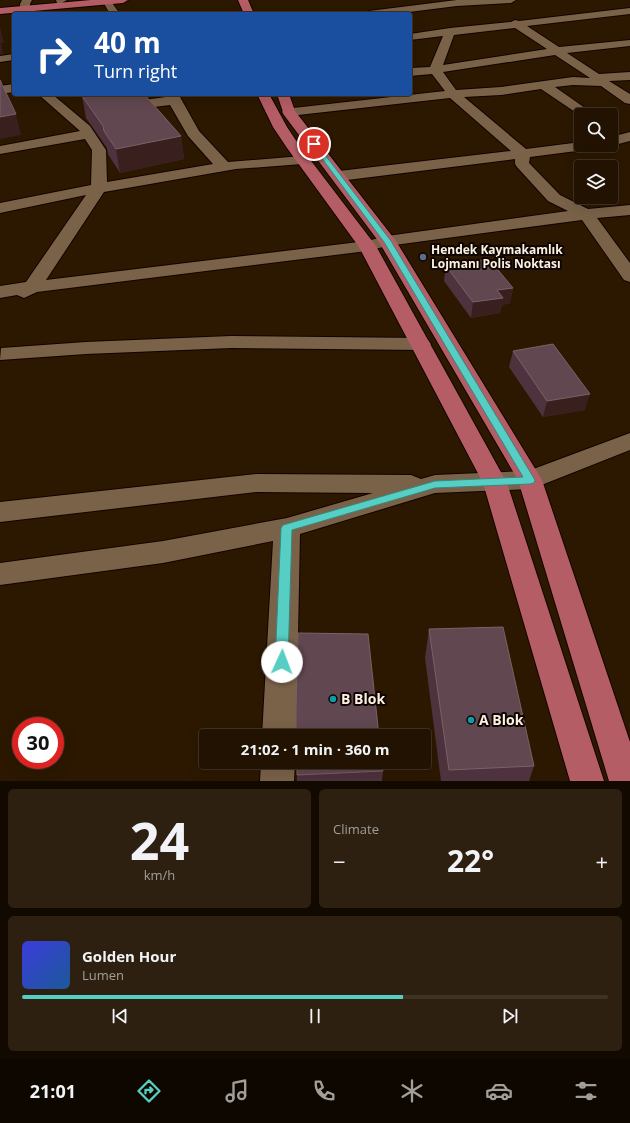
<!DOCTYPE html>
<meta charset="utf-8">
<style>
:root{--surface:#211201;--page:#2d2010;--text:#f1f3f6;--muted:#a29e99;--line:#3e3223;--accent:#56cec3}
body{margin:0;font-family:"Open Sans",sans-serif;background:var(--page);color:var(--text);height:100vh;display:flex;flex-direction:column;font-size:15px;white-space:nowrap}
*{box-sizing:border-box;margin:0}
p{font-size:13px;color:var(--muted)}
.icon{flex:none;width:22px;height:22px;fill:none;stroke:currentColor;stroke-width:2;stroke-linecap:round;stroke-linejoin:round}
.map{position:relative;height:781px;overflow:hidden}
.sheet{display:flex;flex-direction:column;gap:8px;padding:8px;background:#120a01;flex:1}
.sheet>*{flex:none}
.hud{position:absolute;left:12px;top:12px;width:400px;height:84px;border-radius:4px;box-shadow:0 4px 16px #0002,0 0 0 1px var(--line);background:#1a4fa0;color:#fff;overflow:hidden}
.controls{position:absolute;left:574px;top:108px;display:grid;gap:8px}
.controls a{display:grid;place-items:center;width:44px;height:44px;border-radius:4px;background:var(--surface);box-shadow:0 4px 16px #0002,0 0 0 1px var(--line);font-size:20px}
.speed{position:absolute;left:12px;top:717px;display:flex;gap:8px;font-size:20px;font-weight:700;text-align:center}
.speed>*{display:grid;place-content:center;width:52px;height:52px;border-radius:50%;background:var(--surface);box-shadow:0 4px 16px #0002,0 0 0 1px var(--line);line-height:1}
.speed .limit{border:6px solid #d22;background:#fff;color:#111}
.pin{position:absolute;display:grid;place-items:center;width:34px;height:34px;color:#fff;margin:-17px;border:2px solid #fff;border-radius:50%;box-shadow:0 1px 4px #0007}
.me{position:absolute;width:44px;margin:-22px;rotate:2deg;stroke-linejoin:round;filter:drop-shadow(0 0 3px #0008)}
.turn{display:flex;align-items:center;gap:14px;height:84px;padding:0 16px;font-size:18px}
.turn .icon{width:52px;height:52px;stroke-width:2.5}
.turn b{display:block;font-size:28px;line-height:34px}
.big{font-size:30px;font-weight:700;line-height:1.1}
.sheet .widget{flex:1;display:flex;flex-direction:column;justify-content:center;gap:6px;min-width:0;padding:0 14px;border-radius:6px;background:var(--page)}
.sheet .dial{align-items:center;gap:0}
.dial b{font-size:52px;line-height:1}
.song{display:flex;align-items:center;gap:12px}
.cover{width:48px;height:48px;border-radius:6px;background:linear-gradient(135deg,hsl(240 70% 55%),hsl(210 70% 35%))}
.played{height:4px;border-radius:2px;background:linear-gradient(90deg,var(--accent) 65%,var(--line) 65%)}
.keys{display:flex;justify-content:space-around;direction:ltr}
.heat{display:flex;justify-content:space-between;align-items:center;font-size:22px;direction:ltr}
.sheet .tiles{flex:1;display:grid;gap:8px;grid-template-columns:1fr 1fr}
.widget:last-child{grid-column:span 2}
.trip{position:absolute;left:199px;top:729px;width:232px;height:40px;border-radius:4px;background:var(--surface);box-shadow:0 4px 16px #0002,0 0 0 1px var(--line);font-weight:700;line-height:40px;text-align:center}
.tabs{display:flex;height:64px;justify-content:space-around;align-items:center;background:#0d0700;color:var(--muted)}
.tabs .icon{width:28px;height:28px}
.tabs .selected{color:var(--accent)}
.tabs b{font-size:18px;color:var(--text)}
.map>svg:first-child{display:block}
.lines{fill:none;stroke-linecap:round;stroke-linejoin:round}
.minor-casing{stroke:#130300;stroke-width:2}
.major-casing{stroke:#130300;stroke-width:2}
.minor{fill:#7a6249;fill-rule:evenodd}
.major{fill:#b55d65;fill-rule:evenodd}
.wall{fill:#4e323e}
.shaded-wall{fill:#391f1e}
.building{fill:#614750;stroke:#7a6167}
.route{fill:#56cec3;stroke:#38867f}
.service-dot{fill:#5c6f8a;stroke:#0d0601;stroke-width:1.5}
.culture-dot{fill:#0f9aa8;stroke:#0d0601;stroke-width:1.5}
.labels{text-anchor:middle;stroke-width:4;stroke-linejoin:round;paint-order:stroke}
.poi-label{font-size:12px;font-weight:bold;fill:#fef0e2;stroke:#0d0601;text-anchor:start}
.near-poi-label{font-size:14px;font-weight:bold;fill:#fef0e2;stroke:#0d0601;text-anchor:start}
</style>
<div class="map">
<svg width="630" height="781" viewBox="0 0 630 781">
<rect width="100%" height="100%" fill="#2c1801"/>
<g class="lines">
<defs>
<g id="minor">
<polygon points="22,0 32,0 30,4 30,14 20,14 20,4"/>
<polygon points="56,0 67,0 60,4 57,3"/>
<polygon points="102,0 110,0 120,14 110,14"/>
<polygon points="457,0 516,0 511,3 457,6 393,14 364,14 369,11"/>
<path d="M630,8V14L527,26L559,47L630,40V46L567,53L599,74L630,72V80L609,81L630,94V104L625,103L601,86L573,85L555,87L595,115H581V116L541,89L501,95L464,97L526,149L581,142V145H599L597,148L592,149L530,157L529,163L560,195L588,209L630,205V215L597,218L630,263V282L624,280L582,220L387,246L367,251L37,292L24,298L17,295L0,298V286L26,282L86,195L0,213V203L91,185L92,150L85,139L0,154V146L80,131L38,94H52L90,126L106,150L107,182L213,164L188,136L170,105L122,111L117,110L116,107L117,104L122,103L166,97L164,94H176L180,97L199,131L228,162L302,156L307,157L309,160L307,163L302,164L236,169L104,192L46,280L367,241L387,236L568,211L548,201L517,167L515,164V159L339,181L334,179L331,176L334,173L339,171L511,151L450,98L289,116L284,115L282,112L284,109L445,91L432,74L410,76V68L430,67L443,36L410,40V34L450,28L511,22L515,20L519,21ZM515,28L547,49L443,65L454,35ZM555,55L590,78L573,77L501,87L456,90L443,72Z"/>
<polygon points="14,54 14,60 0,62 0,56"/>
<polygon points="14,84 14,92 0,94 0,86"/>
<polygon points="630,132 630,141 611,146 606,145 611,145 611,137"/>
<polygon points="231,336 421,338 428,340 431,344 428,348 421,350 231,348 86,354 0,360 1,348 86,342"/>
<polygon points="630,433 630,450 539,486 530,489 435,493 300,534 296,736 262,736 273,541 163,563 0,585 0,563 163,541 287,518 373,493 257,492 0,522 0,502 257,474 411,475 421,479 435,475 528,471"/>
<polygon points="261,762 295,762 294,781 260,781"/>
</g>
<g id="major">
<polygon points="91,0 128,0 123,3 0,14 0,8"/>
<polygon points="238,0 248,0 254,14 244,14"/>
<polygon points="257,94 269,94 287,127 299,145 376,246 507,483 604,781 570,781 483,483 359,247 287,148 273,127"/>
<polygon points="277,94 289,94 295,111 396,241 542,480 630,742 630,781 609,781 518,480 379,242 284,115"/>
</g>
</defs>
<!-- minor casing -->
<use href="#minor" class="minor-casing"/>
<!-- major casing -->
<use href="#major" class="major-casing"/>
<!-- minor -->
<use href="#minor" class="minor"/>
<!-- major -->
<use href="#major" class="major"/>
</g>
<!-- wall -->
<g class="wall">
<polygon points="82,96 181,136 184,159 120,173 108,154 107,148 86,118"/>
<polygon points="446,266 513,288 510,303 502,305 500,313 471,318 444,281"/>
<polygon points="513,351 585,410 543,417 509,367"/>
<polygon points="429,629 534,766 529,781 441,781 425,658"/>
<polygon points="297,762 383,771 382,781 297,781"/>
</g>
<!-- shaded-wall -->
<g class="shaded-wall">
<polygon points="0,27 4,43 1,43 3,54 0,55"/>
<polygon points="16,114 21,135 0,139 0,117"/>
<polygon points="181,136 184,159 120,173 116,149"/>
<polygon points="513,288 510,303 502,305 500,313 471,318 473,302 497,290"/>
<polygon points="590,394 585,410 543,417 547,401"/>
</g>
<!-- building -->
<g class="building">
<polygon points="0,80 16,114 0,117"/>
<polygon points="100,94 144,94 181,136 116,149 104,131 103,126 82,96"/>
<polygon points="489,259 513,288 497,290 503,298 473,302 446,266"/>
<polygon points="553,344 590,394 547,401 513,351"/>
<polygon points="503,627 534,766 449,770 429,629"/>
<polygon points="298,633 368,634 379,736 296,736 296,709"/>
<polygon points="297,762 382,762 383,771 297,775"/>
</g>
<!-- route -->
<polygon class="route" points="312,143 316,143 391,241 535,480 534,483 530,484 435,488 292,530 288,662 286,666 282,667 277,666 275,662 281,528 283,525 435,481 523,477 384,242 312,145"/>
<!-- markers -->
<circle class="service-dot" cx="423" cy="257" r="4"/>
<g class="culture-dot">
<circle cx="333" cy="699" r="4"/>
<circle cx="471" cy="720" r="4"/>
</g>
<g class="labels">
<!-- poi labels -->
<g class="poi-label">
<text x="431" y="254">Hendek Kaymakamlık<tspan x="431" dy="14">Lojmanı Polis Noktası</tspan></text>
</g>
<!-- near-poi labels -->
<g class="near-poi-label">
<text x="341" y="704">B Blok</text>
<text x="479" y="725">A Blok</text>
</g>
</g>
</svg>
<div class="controls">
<a><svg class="icon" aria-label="search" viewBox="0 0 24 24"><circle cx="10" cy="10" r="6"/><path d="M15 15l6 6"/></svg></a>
<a><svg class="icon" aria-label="layers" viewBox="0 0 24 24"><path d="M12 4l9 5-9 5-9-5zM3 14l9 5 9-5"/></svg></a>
</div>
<div class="speed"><div class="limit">30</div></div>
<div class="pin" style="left:314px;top:144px;background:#d93025"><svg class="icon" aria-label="arrive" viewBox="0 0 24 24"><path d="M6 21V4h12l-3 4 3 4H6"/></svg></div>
<svg class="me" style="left:282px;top:662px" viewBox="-20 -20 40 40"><circle r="19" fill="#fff"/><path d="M0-13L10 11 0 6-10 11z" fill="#56cec3"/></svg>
<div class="trip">21:02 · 1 min · 360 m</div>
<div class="hud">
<div class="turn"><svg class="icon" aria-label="right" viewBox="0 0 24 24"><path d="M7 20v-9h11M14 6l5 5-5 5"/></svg><div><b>40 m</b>Turn right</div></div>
</div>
</div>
<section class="sheet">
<div class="tiles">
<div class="widget dial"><b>24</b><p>km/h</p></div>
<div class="widget"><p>Climate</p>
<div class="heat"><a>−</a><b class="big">22°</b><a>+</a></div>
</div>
<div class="widget">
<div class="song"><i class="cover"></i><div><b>Golden Hour</b><p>Lumen</p></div></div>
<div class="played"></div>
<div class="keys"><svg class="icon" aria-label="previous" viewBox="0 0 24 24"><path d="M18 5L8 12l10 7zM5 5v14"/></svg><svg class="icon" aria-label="pause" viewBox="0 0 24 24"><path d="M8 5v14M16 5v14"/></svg><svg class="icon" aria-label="next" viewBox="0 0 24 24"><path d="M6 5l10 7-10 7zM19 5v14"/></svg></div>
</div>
</div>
</section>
<nav class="tabs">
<b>21:01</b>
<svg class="icon selected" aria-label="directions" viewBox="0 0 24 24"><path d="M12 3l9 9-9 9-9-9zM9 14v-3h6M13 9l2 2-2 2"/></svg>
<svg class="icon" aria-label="music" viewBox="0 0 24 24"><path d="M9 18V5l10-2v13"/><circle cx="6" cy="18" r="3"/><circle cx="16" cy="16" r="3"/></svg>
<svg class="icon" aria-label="phone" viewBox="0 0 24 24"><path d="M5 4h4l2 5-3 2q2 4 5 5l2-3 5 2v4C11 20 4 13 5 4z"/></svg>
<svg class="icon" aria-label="climate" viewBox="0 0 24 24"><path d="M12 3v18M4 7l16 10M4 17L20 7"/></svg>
<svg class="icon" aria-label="car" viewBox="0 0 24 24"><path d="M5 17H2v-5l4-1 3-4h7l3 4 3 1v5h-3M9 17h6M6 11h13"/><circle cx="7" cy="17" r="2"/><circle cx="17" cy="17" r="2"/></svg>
<svg class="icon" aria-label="filters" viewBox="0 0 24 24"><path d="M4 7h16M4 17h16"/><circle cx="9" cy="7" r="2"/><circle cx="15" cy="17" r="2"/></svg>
</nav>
